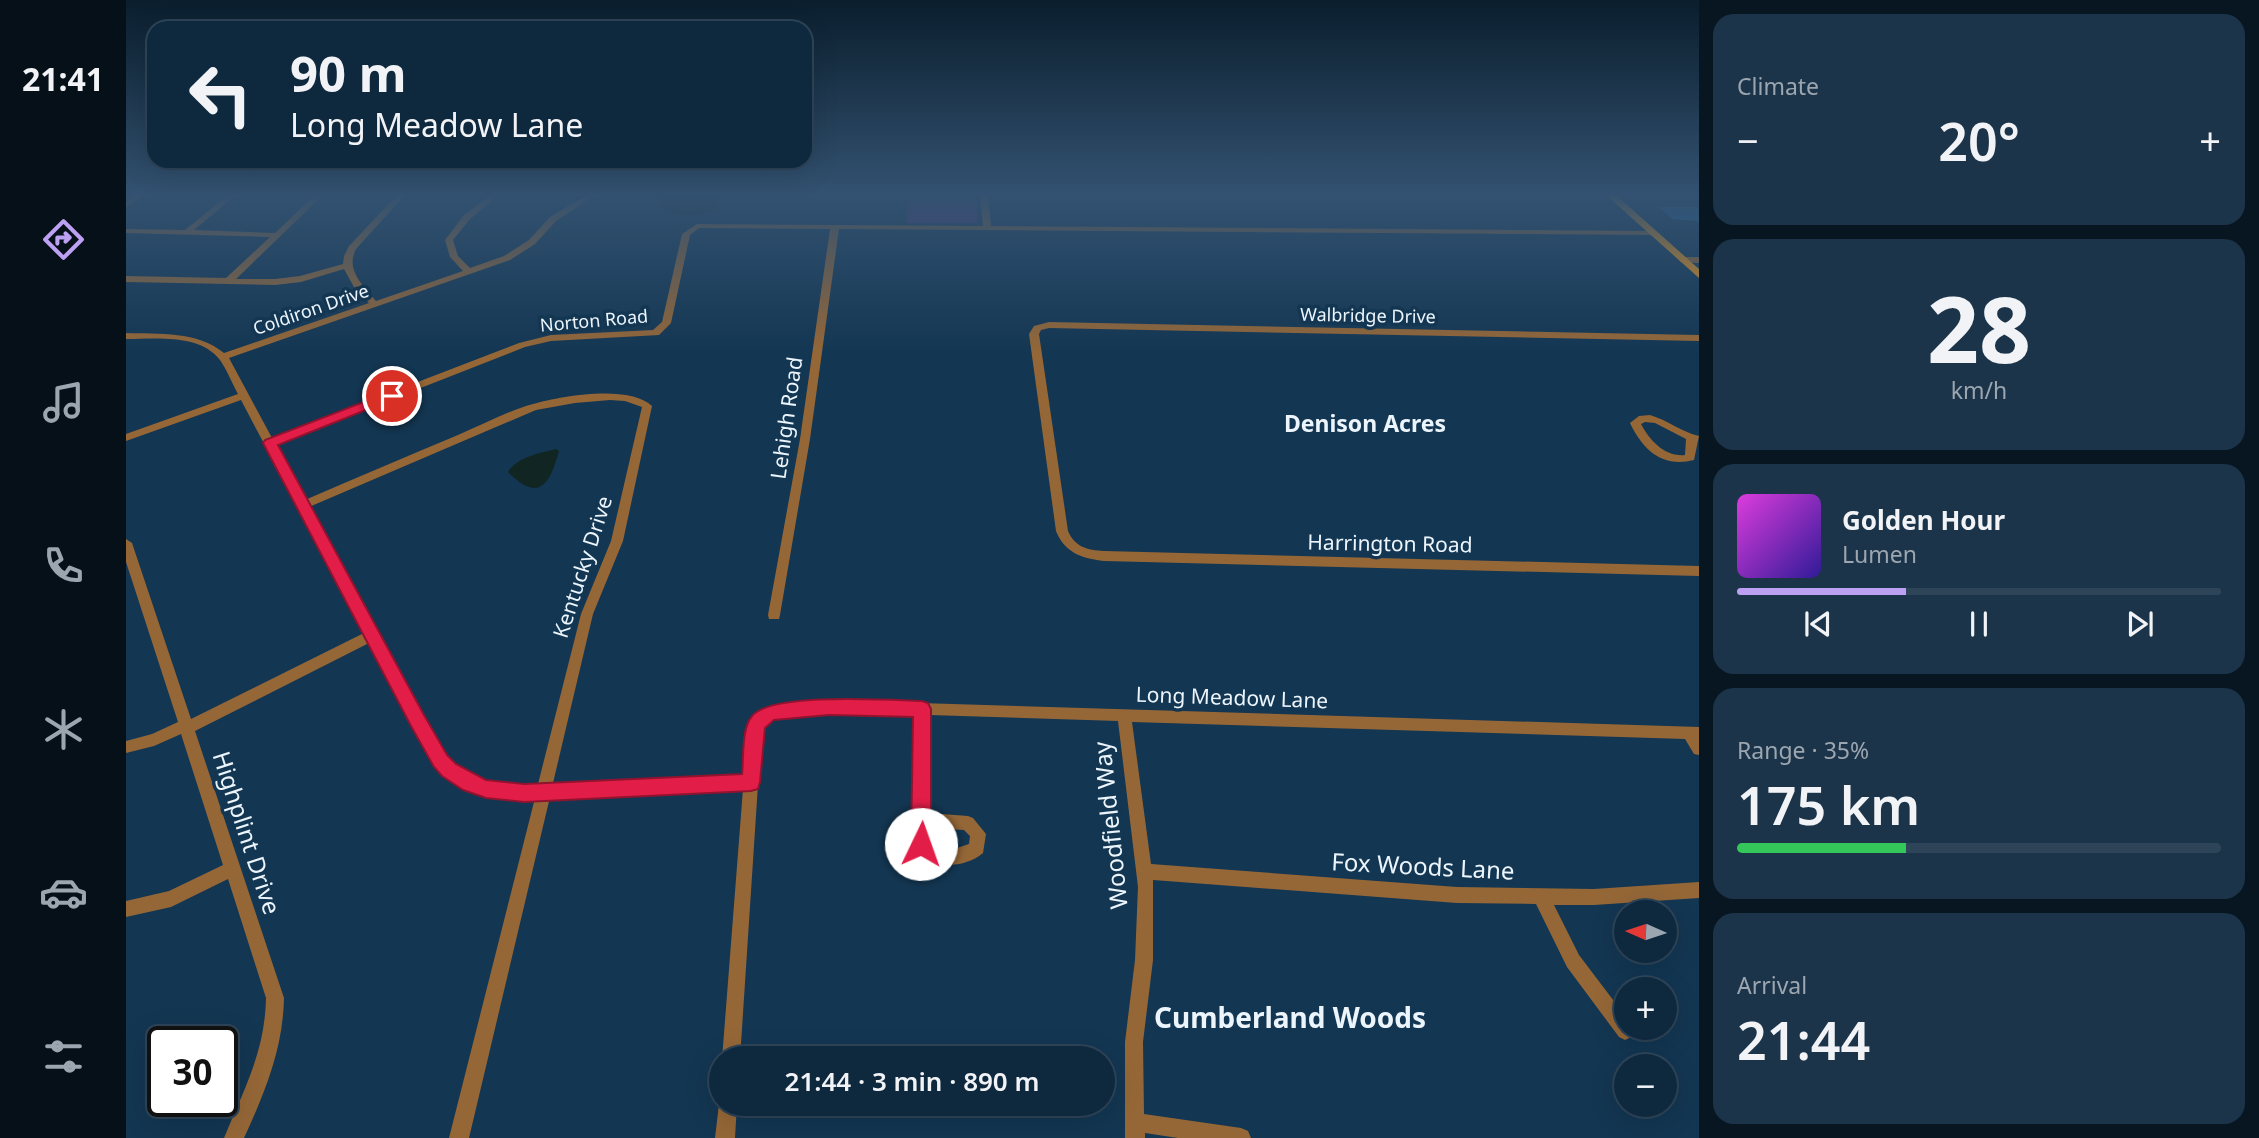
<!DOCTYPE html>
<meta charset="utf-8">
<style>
:root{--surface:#0e283e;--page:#1c3449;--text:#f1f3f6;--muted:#9ba6b0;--line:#2e4458;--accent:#bca0f2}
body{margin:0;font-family:"Noto Sans",sans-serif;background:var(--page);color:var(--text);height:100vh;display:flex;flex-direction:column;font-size:26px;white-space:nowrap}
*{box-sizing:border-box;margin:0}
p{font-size:23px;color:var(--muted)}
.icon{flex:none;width:38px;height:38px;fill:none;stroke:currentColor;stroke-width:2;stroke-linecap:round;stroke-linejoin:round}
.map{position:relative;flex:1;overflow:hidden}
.drawer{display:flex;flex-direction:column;gap:14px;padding:14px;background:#081622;width:560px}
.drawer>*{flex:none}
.top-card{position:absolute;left:21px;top:21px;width:665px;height:147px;border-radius:21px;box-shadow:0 7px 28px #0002,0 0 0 2px var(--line);background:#0e283e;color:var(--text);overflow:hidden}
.needle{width:46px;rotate:273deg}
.tools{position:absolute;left:1488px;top:900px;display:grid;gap:14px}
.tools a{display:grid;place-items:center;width:63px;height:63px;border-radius:50%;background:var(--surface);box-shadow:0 7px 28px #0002,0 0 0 2px var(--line);font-size:35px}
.speed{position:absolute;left:21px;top:1026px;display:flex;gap:14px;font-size:35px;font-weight:700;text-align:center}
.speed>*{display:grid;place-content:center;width:91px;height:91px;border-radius:50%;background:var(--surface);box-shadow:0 7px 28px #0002,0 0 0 2px var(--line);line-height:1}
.speed .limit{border:4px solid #111;border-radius:10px;background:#fff;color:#111}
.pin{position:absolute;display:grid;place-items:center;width:60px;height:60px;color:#fff;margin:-30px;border:4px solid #fff;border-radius:50%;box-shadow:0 2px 7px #0007}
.me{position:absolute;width:77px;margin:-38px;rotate:3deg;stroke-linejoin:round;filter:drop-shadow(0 0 5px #0008)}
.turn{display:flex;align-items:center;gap:24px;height:147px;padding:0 28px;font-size:32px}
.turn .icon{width:91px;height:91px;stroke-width:2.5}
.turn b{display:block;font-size:49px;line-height:60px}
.big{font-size:52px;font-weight:600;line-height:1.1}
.drawer .card{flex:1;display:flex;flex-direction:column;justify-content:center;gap:10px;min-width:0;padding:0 24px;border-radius:21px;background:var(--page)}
.drawer .dial{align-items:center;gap:0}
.dial b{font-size:91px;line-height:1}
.song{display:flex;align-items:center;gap:21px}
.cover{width:84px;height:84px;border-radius:10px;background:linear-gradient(135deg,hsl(300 70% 55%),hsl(250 70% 35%))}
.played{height:7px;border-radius:4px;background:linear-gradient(90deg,var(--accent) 35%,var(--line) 35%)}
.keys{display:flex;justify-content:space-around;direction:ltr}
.heat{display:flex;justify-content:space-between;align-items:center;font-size:38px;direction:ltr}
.charge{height:10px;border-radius:5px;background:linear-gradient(90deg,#34c759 35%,var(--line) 0)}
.trip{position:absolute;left:583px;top:1046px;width:406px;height:70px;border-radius:35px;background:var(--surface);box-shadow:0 7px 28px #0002,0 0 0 2px var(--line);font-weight:600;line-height:70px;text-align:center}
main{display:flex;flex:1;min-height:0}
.menu{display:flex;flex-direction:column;width:126px;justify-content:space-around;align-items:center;background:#061019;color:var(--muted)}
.menu .icon{width:49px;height:49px}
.menu .on{color:var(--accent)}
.menu b{font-size:32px;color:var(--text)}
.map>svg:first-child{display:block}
.green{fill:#563376}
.water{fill:#112522}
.building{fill:#23689c}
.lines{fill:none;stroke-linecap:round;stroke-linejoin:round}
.minor{fill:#956737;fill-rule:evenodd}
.major{fill:#f59713;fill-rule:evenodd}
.route{fill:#e11d48;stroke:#92132f;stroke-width:2}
.labels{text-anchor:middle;stroke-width:7;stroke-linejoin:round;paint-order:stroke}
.far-street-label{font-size:18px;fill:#edf5fc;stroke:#133652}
.street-label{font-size:21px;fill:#edf5fc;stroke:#133652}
.neighbourhood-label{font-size:23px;font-weight:bold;fill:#edf5fc;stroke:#133652}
.near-street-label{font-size:24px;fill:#edf5fc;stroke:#133652}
.near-neighbourhood-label{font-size:28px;font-weight:bold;fill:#edf5fc;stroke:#133652}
</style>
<main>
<nav class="menu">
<b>21:41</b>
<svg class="icon on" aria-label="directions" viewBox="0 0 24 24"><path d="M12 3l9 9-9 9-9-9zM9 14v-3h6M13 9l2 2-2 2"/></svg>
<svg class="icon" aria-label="music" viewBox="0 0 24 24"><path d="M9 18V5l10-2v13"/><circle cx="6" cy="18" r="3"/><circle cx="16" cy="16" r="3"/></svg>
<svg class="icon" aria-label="phone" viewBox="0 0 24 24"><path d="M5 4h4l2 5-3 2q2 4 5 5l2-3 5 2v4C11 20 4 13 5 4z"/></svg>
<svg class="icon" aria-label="climate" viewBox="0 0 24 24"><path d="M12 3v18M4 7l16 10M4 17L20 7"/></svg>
<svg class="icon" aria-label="car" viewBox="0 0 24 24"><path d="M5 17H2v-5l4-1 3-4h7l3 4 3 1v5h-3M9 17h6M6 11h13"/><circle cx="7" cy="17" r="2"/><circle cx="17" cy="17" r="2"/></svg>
<svg class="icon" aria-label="filters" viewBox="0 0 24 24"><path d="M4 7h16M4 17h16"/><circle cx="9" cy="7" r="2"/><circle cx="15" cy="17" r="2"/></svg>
</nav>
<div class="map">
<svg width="1573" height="1138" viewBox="0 0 1573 1138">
<rect width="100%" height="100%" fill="#133652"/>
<!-- green -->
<polygon class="green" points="782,195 850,195 852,223 781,223"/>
<!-- water -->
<g class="water">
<path d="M539,195H591V209C575,215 540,222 534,201Z"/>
<path d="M430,449L433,451C424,483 414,504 382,472C391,457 414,453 430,449Z"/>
</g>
<!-- building -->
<polygon class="building" points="1532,207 1570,207 1573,210 1573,221 1546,219"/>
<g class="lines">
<!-- minor -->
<g class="minor">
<polygon points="10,195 18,195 0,207 0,201"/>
<path d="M102,195H110L68,230L149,233L189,195H197L110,279H149L174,276L217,264L218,256L223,246L271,195H279L230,249C219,270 237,285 250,301L337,271L324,257L319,240L338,215L365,195H373L344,219L327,240L332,256L344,268L378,256L403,240L424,217L461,195H470L430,221L409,244L384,260L103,358L146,438L393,343L425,335L527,330L536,322L556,234L571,224L857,226L854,195H862L865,226L1530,231L1531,233L1527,235L713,229L684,439L654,615L653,619H643L642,615L674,439L704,229L573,228L564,235L545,323L533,335L425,341L399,347L149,445L179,500C230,478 281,456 332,435C356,425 381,411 407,404C435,396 503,384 526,406L497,541L467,614L427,783L618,775L621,739L625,721L627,717L639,708L728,701L1573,727V755L1568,754L1559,739L1006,722L1025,864L1331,887L1468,889L1573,882V898L1468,905H1428L1453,955L1500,1017V1027H1506L1508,1031L1505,1037L1499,1040L1493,1037L1441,967L1410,904L1331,903L1027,880V960L1017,1042L1018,1114L1115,1128L1122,1131L1125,1138H1052L1019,1133V1138H999V1042L1009,960L1012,887L992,721L803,715V813L842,816L847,818L860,834L857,853C840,867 816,868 796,860L787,844L789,715L728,713L647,718L638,724L635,739L614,1059H596L617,789L424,797L343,1138H323L409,798C385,799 362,799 340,789C302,772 263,681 243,643L69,731L158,998C157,1049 139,1092 118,1138H98C118,1089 139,1052 140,998L102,879L45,907L0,917V901L43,891L97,865L55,734L28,746L0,753V741L26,734L52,722L0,562V539L6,543L65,719L238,633L115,400L0,441V434L112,394C106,383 101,370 94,360C74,333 28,339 0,339V333C34,334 71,331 98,353L243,303L228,287L218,269L175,282L149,285L0,282V276L100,278L144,237L0,233V229L59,230ZM484,400L499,401L516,407L485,541L455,614L412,784C388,785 356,788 336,771C328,764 321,754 313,746L183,507L410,410L449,403ZM803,828L838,830L844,836L843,844L828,849L807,848L803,842Z"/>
<polygon points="1557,257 1573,257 1573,263 1554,262 1554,258"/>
<path d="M923,322L1573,335V341L923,328L915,330L913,334L942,531C949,547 961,550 978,551L1573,566V576L978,561C955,558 939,553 930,531L903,334L908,326Z"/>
<path d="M1524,415C1541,420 1556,432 1573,436L1568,460C1536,468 1517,450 1504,423L1513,416ZM1519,422L1529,423L1560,439L1559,455C1539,457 1524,441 1515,424Z"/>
<polygon points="595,1098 595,1104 611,1104 609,1138 589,1138 593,1104"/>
</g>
<!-- major -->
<polygon class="major" points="1480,195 1490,195 1573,269 1573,278"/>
</g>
<!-- sky -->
<linearGradient id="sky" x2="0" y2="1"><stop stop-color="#0a1e2d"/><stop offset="0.55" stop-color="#335271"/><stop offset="1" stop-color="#335271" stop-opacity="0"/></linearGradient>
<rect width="1573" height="354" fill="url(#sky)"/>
<!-- route -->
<path class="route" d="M266,391L270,393V398L152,445L298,715L321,755L330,764L360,780L398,784L616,774C618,757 615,729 626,716C645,692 764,700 796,701L802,703L805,709V844L802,851L795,854L788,851L785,844L787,717L703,715L648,720L639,728L634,782L632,789L625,791L398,802L360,798L337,790L316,776L308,767L285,726L137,443L139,440Z"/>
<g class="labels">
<!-- far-street labels -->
<g class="far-street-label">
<text transform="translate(185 310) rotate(-19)" y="6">Coldiron Drive</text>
<text transform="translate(1242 316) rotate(1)" y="6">Walbridge Drive</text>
<text transform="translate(468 321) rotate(-5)" y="6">Norton Road</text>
</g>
<!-- street labels -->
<g class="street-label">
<text transform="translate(661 418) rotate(-82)" y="7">Lehigh Road</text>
<text transform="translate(1264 544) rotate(1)" y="7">Harrington Road</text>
<text transform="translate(457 567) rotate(-72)" y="7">Kentucky Drive</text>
<text transform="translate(1106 698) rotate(2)" y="7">Long Meadow Lane</text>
</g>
<!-- neighbourhood labels -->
<g class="neighbourhood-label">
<text x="1239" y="432">Denison Acres</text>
</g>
<!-- near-street labels -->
<g class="near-street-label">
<text transform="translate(985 825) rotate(-96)" y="8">Woodfield Way</text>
<text transform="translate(120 833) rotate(72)" y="8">Highplint Drive</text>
<text transform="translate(1297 867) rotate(3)" y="8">Fox Woods Lane</text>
</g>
<!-- near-neighbourhood labels -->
<g class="near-neighbourhood-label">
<text x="1164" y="1028">Cumberland Woods</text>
</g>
</g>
</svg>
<div class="tools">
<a><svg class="needle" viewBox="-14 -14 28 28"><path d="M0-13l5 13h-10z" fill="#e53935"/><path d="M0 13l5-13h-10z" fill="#9ba6b0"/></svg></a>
<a>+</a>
<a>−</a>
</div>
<div class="speed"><div class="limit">30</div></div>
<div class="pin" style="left:266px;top:396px;background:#d93025"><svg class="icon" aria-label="arrive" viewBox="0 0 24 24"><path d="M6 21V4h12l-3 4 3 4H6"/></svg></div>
<svg class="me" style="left:795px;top:844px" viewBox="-20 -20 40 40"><circle r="19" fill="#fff"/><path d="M0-13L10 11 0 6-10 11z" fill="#e11d48"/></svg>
<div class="trip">21:44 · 3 min · 890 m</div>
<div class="top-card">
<div class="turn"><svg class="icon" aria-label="left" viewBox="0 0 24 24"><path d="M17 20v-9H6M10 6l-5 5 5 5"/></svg><div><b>90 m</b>Long Meadow Lane</div></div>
</div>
</div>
<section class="drawer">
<div class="card"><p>Climate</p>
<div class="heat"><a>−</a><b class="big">20°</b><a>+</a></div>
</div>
<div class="card dial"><b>28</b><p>km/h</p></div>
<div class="card">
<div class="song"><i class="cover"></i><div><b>Golden Hour</b><p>Lumen</p></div></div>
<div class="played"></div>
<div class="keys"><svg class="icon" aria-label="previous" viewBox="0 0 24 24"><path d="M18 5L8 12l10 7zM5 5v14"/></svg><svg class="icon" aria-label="pause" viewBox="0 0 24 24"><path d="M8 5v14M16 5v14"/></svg><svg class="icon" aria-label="next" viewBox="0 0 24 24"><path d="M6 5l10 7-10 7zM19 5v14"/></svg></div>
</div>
<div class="card"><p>Range · 35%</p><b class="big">175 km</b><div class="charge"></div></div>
<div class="card"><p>Arrival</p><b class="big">21:44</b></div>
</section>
</main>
